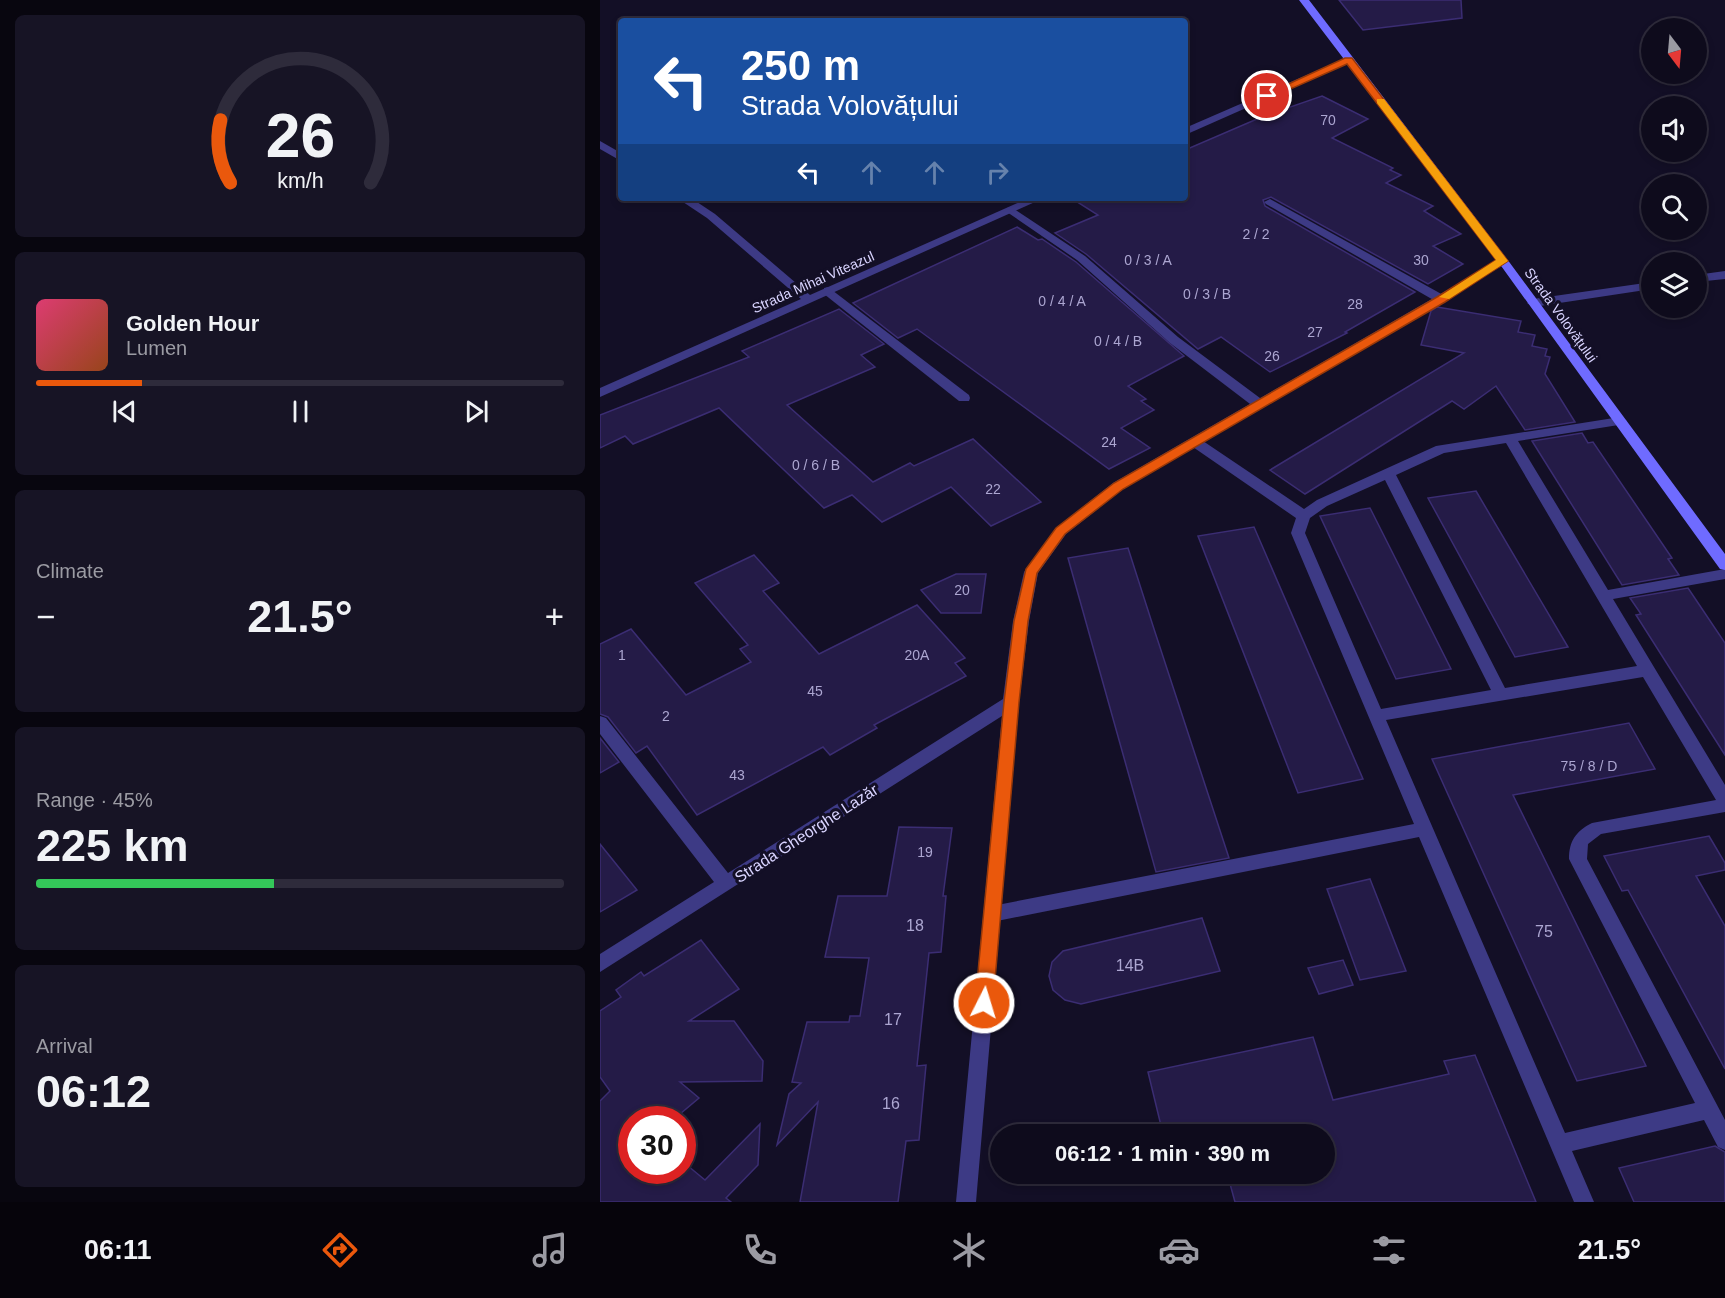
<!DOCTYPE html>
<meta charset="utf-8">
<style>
:root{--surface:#0e0b1c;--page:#171425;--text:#f1f3f6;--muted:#9b9ba3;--line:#2e2b3b;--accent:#ea580c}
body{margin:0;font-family:Helvetica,sans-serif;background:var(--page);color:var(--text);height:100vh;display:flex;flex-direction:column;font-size:22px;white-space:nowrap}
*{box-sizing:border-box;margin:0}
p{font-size:20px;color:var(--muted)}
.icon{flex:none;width:33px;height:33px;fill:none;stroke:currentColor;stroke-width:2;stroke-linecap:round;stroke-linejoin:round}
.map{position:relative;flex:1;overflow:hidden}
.drawer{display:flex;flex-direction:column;gap:15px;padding:15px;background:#08060f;width:600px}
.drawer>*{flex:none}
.top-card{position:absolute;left:18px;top:18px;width:570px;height:183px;border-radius:6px;box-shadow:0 3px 9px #0003,0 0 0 2px var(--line);background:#1a4fa0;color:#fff;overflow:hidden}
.needle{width:39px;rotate:164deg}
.controls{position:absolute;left:1041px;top:18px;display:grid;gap:12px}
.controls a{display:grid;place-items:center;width:66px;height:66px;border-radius:50%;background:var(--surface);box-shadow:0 3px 9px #0003,0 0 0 2px var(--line);font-size:30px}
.speed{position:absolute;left:18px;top:1106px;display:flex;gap:12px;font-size:30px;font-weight:700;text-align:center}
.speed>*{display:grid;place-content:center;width:78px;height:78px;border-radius:50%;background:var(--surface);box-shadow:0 3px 9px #0003,0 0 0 2px var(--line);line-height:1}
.speed .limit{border:9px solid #d22;background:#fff;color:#111}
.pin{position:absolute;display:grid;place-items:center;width:51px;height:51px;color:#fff;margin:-26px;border:3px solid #fff;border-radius:50%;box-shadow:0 2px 6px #0007}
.me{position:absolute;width:66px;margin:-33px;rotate:5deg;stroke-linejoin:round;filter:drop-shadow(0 0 4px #0008)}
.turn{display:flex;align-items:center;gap:21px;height:126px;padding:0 24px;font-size:27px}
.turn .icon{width:78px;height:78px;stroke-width:2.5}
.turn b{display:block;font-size:42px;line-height:51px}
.lanes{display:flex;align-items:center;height:57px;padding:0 24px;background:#0003;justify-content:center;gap:30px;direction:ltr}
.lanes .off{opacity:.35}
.big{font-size:45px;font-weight:700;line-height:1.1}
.drawer .widget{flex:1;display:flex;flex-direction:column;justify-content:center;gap:9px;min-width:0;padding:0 21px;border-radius:9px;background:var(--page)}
.drawer .dial{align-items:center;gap:0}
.dial svg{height:156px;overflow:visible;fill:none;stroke:var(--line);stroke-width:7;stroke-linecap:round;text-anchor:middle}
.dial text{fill:var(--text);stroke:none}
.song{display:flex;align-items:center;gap:18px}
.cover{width:72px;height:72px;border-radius:9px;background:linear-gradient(135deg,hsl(340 70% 55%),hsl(20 70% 35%))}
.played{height:6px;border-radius:3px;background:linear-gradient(90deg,var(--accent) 20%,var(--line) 20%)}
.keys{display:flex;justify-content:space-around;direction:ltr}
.heat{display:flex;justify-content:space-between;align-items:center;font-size:33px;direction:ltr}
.charge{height:9px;border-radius:4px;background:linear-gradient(90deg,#34c759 45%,var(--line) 0)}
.trip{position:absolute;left:390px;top:1124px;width:345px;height:60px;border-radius:30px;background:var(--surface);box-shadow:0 3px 9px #0003,0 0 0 2px var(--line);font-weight:700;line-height:60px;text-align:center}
.tab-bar{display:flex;height:96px;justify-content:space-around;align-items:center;background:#06040b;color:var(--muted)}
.tab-bar .icon{width:42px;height:42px}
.tab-bar .active{color:var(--accent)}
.tab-bar b{font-size:27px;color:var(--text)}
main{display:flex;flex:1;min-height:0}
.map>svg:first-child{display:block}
.building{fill:#241b47;stroke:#3b2d73;stroke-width:1.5}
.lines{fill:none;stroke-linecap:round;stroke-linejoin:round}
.lane{fill:#3d3a85;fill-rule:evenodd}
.street{fill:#3d3a85;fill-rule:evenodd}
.secondary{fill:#6f6bff;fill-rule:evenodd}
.route{fill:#ea580c;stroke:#983908;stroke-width:1.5}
.slow{fill:#f59e0b}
.labels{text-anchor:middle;stroke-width:6;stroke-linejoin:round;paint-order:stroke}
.number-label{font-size:14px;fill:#aca6d1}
.far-street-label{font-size:14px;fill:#d9d4ff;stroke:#130f26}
.street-label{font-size:16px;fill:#d9d4ff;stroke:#130f26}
.near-number-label{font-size:16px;fill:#aca6d1}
</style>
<main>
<section class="drawer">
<div class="widget dial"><svg viewBox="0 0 100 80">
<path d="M14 69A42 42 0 1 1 86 69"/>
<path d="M14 69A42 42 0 0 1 9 37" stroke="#ea580c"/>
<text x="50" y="56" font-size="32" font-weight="700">26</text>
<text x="50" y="72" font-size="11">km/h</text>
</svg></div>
<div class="widget">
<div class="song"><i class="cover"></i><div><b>Golden Hour</b><p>Lumen</p></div></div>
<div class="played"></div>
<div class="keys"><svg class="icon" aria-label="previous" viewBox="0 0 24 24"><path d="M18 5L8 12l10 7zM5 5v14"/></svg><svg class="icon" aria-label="pause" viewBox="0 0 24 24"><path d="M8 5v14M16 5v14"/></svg><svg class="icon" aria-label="next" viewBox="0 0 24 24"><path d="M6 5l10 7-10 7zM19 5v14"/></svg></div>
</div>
<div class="widget"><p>Climate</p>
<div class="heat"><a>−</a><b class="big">21.5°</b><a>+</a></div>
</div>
<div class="widget"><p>Range · 45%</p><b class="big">225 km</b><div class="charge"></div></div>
<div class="widget"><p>Arrival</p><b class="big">06:12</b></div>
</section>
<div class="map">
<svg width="1125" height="1202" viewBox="0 0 1125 1202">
<rect width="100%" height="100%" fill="#130f26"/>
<!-- building -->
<g class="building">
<polygon points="739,0 861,0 862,18 763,30"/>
<polygon points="722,96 768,119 732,138 793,168 790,170 801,175 786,183 833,206 824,211 861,234 833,246 863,264 828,284 671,197 663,200 665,206 815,292 745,332 747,333 702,356 670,372 621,337 598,349 486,254 455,233 498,215 471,198 585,198 585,150 664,116"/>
<polygon points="417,227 438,240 442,239 476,262 584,356 528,386 546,399 541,401 554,410 521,428 550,448 509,469 317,329 298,338 253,303"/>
<polygon points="837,307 921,321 918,332 935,335 932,346 947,349 945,356 950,357 945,374 975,422 925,430 896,386 864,409 852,401 705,494 670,470 864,353 821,345 831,311"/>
<polygon points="239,309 284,344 261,355 275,367 187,405 273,482 310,463 314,466 373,439 441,502 391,526 351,487 282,522 252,495 224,508 119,408 33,444 25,436 0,448 0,415 149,357 142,351"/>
<polygon points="982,433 988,443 993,442 1072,558 1068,559 1079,575 1022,585 932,441"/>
<polygon points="876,491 968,647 915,657 828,498"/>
<polygon points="770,508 851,669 796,679 720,516"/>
<polygon points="654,527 763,779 698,793 598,536"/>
<polygon points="528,548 554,629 629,858 556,872 468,558"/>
<polygon points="154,555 179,583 163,591 219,654 317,605 365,658 355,663 366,676 274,725 277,728 230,755 223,747 97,815 47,746 36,753 8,717 0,714 0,644 31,629 86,695 151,662 140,649 148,645 95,583"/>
<polygon points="356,574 386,574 381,613 341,613 321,590"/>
<polygon points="1088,588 1125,643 1125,755 1036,615 1041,614 1030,598"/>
<polygon points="1029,723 1055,769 913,795 1046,1066 977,1081 832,759"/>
<polygon points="0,738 19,762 0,773"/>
<polygon points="299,827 352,828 343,896 346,896 341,952 329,953 317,1066 326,1065 319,1140 306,1141 298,1202 200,1202 218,1102 177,1145 189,1094 201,1083 192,1082 207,1022 249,1022 250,1016 260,1016 269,958 225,957 238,896 287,896"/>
<polygon points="1109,836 1125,863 1125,870 1096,876 1125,926 1125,1069 1028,890 1022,891 1004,856"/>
<polygon points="0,844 37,890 0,912"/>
<polygon points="770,879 806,971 760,980 727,889"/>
<polygon points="602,918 620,971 481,1004 465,1000 453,990 449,976 452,962 463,951"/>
<polygon points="101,940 139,989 89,1021 134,1021 163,1061 162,1081 80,1082 99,1098 74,1119 32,1119 32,1170 82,1170 82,1161 105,1180 160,1124 158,1165 126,1198 131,1202 0,1202 0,1101 10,1091 0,1077 0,1011 21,997 16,990 41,972 44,976"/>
<polygon points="743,960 753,985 719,994 708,968"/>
<polygon points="713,1037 733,1100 849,1074 844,1061 875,1055 936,1202 635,1202 627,1173 724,1173 724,1134 617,1134 615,1127 584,1134 563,1134 548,1072"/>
<polygon points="1115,1146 1125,1152 1125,1202 1034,1202 1019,1168"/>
</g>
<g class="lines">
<!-- lane -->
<g class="lane">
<polygon points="670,199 845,296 847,299 841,303 837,302 666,204 664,202"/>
<polygon points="411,207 485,256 578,337 664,401 666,404 664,407 654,407 570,343 477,260 407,212 407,208"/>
<polygon points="1125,271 1125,279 1096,282 1096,275"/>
<polygon points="1052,282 1052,289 933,307 927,303 933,299"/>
<polygon points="228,287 369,395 370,398 369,401 359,401 224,294 224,288"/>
<path d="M1020,417L1027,421L1025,424L918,441L1008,590L1125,569V579L1013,599L1125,785V812L1001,834L988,844L987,859L1125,1120V1150L1118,1147L1104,1120L972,1151L994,1202H974L819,837L392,922L386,919L383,914L386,909L392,906L814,824L691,533L696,518L590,445L588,442L590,439H600L704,509L717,500L836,446ZM906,443L1037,666L905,688L796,475L844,453ZM785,480L891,690L781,709L705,533L710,518L727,506ZM1043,677L1116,800L992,823C976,831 969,841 969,859L1095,1103L965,1133L786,720Z"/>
</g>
<!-- street -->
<g class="street">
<polygon points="746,58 754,60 585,135 585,128"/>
<polygon points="0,141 21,153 21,161 0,149"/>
<polygon points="77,198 91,198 115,214 210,295 429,198 444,198 0,397 0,388 201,299 107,218"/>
<polygon points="903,258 907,259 907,263 523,489 466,534 438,573 429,621 419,702 376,1202 356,1202 402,716 0,972 0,954 114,882 0,734 0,716 6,718 128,873 403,699 413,621 424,572 456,528 513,483"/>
</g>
<!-- secondary -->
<polygon class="secondary" points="699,0 709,0 907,259 1125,554 1125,570 1120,569 899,263"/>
</g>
<!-- route -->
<polygon class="route" points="745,58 752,58 908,261 845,302 523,489 465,534 437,573 428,621 419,702 393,1003 390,1008 384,1010 378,1008 375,1003 404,702 414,621 426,569 456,528 514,483 837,297 896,260 747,64 670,98 662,96"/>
<!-- slow -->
<polygon class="slow" points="777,99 784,99 908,261 849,299 839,297 896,260 777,103"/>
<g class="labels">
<!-- number labels -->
<g class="number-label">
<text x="728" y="125">70</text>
<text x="656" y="239">2 / 2</text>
<text x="548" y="265">0 / 3 / A</text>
<text x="821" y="265">30</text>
<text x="607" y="299">0 / 3 / B</text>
<text x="462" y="306">0 / 4 / A</text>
<text x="755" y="309">28</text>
<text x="715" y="337">27</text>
<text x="518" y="346">0 / 4 / B</text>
<text x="672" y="361">26</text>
<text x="509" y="447">24</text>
<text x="216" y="470">0 / 6 / B</text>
<text x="393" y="494">22</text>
<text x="362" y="595">20</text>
<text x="22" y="660">1</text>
<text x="317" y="660">20A</text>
<text x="215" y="696">45</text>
<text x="66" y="721">2</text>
<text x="989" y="771">75 / 8 / D</text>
<text x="137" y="780">43</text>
<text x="325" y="857">19</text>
</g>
<!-- far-street labels -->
<g class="far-street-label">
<text transform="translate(213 282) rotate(-24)" y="5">Strada Mihai Viteazul</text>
<text transform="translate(961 315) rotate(54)" y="5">Strada Volovățului</text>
</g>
<!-- street labels -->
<g class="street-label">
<text transform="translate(206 833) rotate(-33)" y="6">Strada Gheorghe Lazăr</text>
</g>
<!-- near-number labels -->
<g class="near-number-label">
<text x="315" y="931">18</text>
<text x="944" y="937">75</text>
<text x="530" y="971">14B</text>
<text x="293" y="1025">17</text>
<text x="291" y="1109">16</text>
</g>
</g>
</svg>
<div class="controls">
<a><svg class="needle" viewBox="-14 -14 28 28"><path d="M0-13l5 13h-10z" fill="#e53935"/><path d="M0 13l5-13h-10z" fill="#9b9ba3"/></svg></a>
<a><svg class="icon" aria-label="sound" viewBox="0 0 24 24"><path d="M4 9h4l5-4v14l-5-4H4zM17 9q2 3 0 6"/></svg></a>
<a><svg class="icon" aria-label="search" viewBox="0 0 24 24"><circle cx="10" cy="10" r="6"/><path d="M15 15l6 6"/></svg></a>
<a><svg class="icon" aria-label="layers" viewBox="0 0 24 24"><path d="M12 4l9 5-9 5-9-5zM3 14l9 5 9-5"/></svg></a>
</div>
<div class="speed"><div class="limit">30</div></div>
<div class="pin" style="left:667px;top:96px;background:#d93025"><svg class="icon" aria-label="arrive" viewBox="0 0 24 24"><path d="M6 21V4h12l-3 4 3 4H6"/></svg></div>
<svg class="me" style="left:384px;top:1003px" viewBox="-20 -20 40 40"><circle r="17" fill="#ea580c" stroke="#fff" stroke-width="3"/><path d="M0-11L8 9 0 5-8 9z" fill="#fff"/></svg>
<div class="trip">06:12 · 1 min · 390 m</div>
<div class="top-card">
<div class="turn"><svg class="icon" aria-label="left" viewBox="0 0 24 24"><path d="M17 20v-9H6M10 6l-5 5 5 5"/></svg><div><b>250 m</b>Strada Volovățului</div></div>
<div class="lanes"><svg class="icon" aria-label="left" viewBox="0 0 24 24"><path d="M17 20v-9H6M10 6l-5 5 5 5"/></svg><svg class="icon off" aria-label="ahead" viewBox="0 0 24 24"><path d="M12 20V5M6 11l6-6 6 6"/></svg><svg class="icon off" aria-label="ahead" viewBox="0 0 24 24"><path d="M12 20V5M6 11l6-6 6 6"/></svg><svg class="icon off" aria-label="right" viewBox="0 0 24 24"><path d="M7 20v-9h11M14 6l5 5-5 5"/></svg></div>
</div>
</div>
</main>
<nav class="tab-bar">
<b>06:11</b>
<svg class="icon active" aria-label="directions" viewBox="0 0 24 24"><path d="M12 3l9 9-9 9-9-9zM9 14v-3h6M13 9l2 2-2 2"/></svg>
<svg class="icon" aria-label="music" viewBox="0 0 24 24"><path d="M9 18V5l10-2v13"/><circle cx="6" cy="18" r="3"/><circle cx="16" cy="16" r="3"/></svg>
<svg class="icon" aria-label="phone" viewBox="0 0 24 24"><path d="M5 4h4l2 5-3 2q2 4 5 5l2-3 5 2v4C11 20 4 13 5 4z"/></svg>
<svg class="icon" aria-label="climate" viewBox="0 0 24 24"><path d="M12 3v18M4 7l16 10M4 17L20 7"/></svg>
<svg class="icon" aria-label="car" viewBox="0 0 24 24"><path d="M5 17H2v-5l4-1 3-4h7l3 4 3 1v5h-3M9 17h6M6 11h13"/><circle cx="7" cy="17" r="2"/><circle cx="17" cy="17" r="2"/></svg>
<svg class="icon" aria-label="filters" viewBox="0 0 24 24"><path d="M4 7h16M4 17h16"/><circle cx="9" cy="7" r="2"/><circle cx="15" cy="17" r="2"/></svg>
<b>21.5°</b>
</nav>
